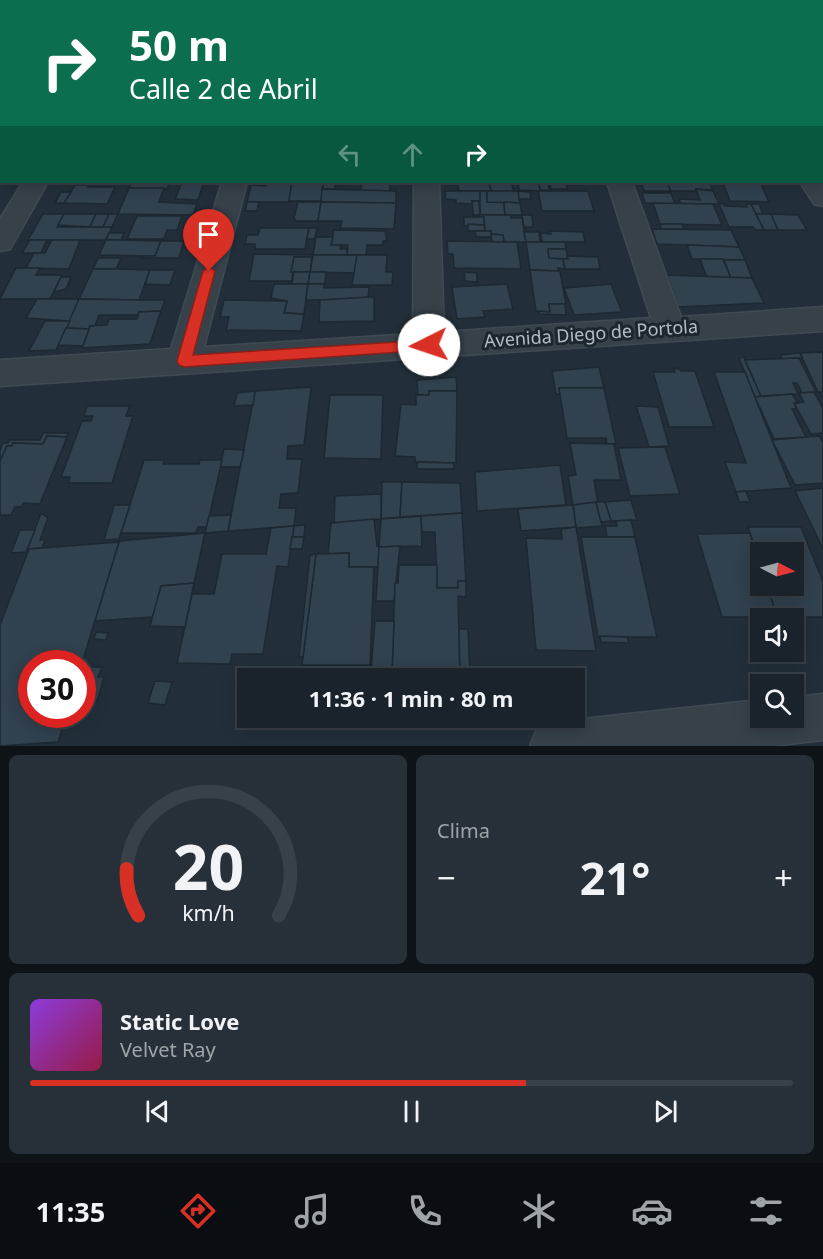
<!DOCTYPE html>
<html lang="es">
<meta charset="utf-8">
<style>
:root{--surface:#1a232c;--page:#272f38;--text:#f1f3f6;--muted:#9fa4a9;--line:#384048;--accent:#d93025}
body{margin:0;font-family:"Noto Sans",sans-serif;background:var(--page);color:var(--text);height:100vh;display:flex;flex-direction:column;font-size:22px;white-space:nowrap}
*{box-sizing:border-box;margin:0}
p{font-size:20px;color:var(--muted)}
.icon{flex:none;width:33px;height:33px;fill:none;stroke:currentColor;stroke-width:2;stroke-linecap:round;stroke-linejoin:round}
.map{position:relative;height:746px;overflow:hidden}
.drawer{display:flex;flex-direction:column;gap:9px;padding:9px;background:#0e1318;flex:1}
.drawer>*{flex:none}
.hud{position:absolute;left:0px;top:0px;width:824px;height:183px;box-shadow:0 3px 15px #0003,0 0 0 2px var(--line);background:#0b6e4f;color:#fff;overflow:hidden}
.needle{width:39px;rotate:96deg}
.tools{position:absolute;left:750px;top:542px;display:grid;gap:12px}
.tools a{display:grid;place-items:center;width:54px;height:54px;border-radius:0px;background:var(--surface);box-shadow:0 3px 15px #0003,0 0 0 2px var(--line);font-size:30px}
.speed{position:absolute;left:18px;top:650px;display:flex;gap:12px;font-size:30px;font-weight:700;text-align:center}
.speed>*{display:grid;place-content:center;width:78px;height:78px;border-radius:50%;background:var(--surface);box-shadow:0 3px 15px #0003,0 0 0 2px var(--line);line-height:1}
.speed .limit{border:9px solid #d22;background:#fff;color:#111}
.pin{position:absolute;display:grid;place-items:center;width:51px;height:51px;color:#fff;margin:-62px -26px;border-radius:50% 50% 50% 0;rotate:-45deg;box-shadow:0 0 6px #0007}
.pin .icon{rotate:45deg}
.me{position:absolute;width:66px;margin:-33px;rotate:266deg;stroke-linejoin:round;filter:drop-shadow(0 0 4px #0008)}
.turn{display:flex;align-items:center;gap:21px;height:126px;padding:0 30px;font-size:27px}
.turn .icon{width:78px;height:78px;stroke-width:2.5}
.turn b{display:block;font-size:42px;line-height:51px}
.lanes{display:flex;align-items:center;height:57px;padding:0 30px;background:#0003;justify-content:center;gap:30px;direction:ltr}
.lanes .off{opacity:.35}
.big{font-size:45px;font-weight:700;line-height:1.1}
.drawer .tile{flex:1;display:flex;flex-direction:column;justify-content:center;gap:9px;min-width:0;padding:0 21px;border-radius:9px;background:var(--page)}
.drawer .dial{align-items:center;gap:0}
.dial svg{height:156px;overflow:visible;fill:none;stroke:var(--line);stroke-width:7;stroke-linecap:round;text-anchor:middle}
.dial text{fill:var(--text);stroke:none}
.song{display:flex;align-items:center;gap:18px}
.cover{width:72px;height:72px;border-radius:9px;background:linear-gradient(135deg,hsl(270 70% 55%),hsl(340 70% 35%))}
.played{height:6px;border-radius:3px;background:linear-gradient(90deg,var(--accent) 65%,var(--line) 65%)}
.keys{display:flex;justify-content:space-around;direction:ltr}
.heat{display:flex;justify-content:space-between;align-items:center;font-size:33px;direction:ltr}
.drawer .tiles{flex:1;display:grid;gap:9px;grid-template-columns:1fr 1fr}
.tile:last-child{grid-column:span 2}
.trip{position:absolute;left:237px;top:668px;width:348px;height:60px;border-radius:0px;background:var(--surface);box-shadow:0 3px 15px #0003,0 0 0 2px var(--line);font-weight:700;line-height:60px;text-align:center}
.tab-bar{display:flex;height:96px;justify-content:space-around;align-items:center;background:#0a0e12;color:var(--muted)}
.tab-bar .icon{width:42px;height:42px}
.tab-bar .selected{color:var(--accent)}
.tab-bar b{font-size:27px;color:var(--text)}
.map>svg:first-child{display:block}
.building{fill:#31414e;stroke:#1d2831;stroke-width:1.5}
.lines{fill:none;stroke-linecap:round;stroke-linejoin:round}
.minor-casing{stroke:#3f4a53;stroke-width:3}
.minor{fill:#36414a;fill-rule:evenodd}
.route{fill:#d93025;stroke:#8d1f18;stroke-width:1.5}
.labels{text-anchor:middle;stroke-width:6;stroke-linejoin:round;paint-order:stroke}
.street-label{font-size:18px;fill:#b1bcc6;stroke:#1b262f}
</style>
<div class="map">
<svg width="823" height="746" viewBox="0 0 823 746">
<rect width="100%" height="100%" fill="#222f3a"/>
<!-- building -->
<g class="building">
<polygon points="132,182 170,182 167,189 129,188"/>
<polygon points="182,182 204,182 198,200 175,199"/>
<polygon points="267,182 292,182 289,201 292,202 247,202 251,185 266,186"/>
<polygon points="292,182 324,182 321,201 289,201"/>
<polygon points="324,182 343,183 342,186 335,185 335,189 322,189"/>
<polygon points="335,182 390,182 390,191 361,191 362,183"/>
<polygon points="457,182 489,182 491,191 459,191"/>
<polygon points="489,182 511,182 514,192 491,191"/>
<polygon points="518,182 539,182 540,191 519,190"/>
<polygon points="539,182 548,182 549,190 540,190"/>
<polygon points="550,182 567,182 566,182 567,189 551,189"/>
<polygon points="641,182 667,182 671,191 644,191"/>
<polygon points="667,182 709,182 713,190 696,189 696,191 671,191"/>
<polygon points="723,183 761,184 769,202 730,201"/>
<polygon points="75,185 89,185 88,187 115,187 107,204 64,203"/>
<polygon points="129,188 164,188 159,202 197,204 193,215 118,214"/>
<polygon points="322,189 396,191 396,203 321,202"/>
<polygon points="696,189 713,191 719,204 681,204 679,199 700,200"/>
<polygon points="445,191 480,191 481,201 472,201 473,204 456,203 456,200 446,199"/>
<polygon points="480,191 487,191 487,202 504,202 505,215 480,215"/>
<polygon points="487,191 518,191 520,203 487,202"/>
<polygon points="518,191 530,192 531,199 519,199"/>
<polygon points="538,191 588,191 594,211 542,211"/>
<polygon points="61,192 71,192 64,203 55,203"/>
<polygon points="642,193 671,193 675,204 645,203"/>
<polygon points="472,201 479,201 480,215 473,215"/>
<polygon points="247,202 259,202 257,211 245,211"/>
<polygon points="298,202 321,202 318,221 296,221 294,218"/>
<polygon points="321,202 396,203 394,229 340,228 342,221 318,221"/>
<polygon points="504,202 520,203 522,215 505,215"/>
<polygon points="653,203 713,204 722,225 660,224"/>
<polygon points="719,204 724,204 725,206 747,207 746,204 751,204 764,230 755,230 753,227 729,227"/>
<polygon points="751,204 759,204 763,214 756,214"/>
<polygon points="43,214 64,214 57,227 112,227 106,240 28,240"/>
<polygon points="64,214 96,214 90,227 58,225"/>
<polygon points="96,214 109,214 103,227 90,227"/>
<polygon points="109,214 118,214 112,227 103,227"/>
<polygon points="756,214 771,214 778,230 764,230"/>
<polygon points="771,214 798,215 807,230 778,230"/>
<polygon points="479,215 510,215 511,218 522,218 526,242 504,242 503,235 491,234 491,231 485,231 484,217 479,217"/>
<polygon points="522,215 532,215 533,227 524,227"/>
<polygon points="137,216 182,216 177,230 167,230 164,239 127,239"/>
<polygon points="464,217 484,217 484,225 464,226"/>
<polygon points="468,224 484,225 485,231 468,231"/>
<polygon points="663,224 682,224 684,229 661,229 660,225"/>
<polygon points="260,228 309,228 305,249 255,249 255,244 245,244 247,235 258,235"/>
<polygon points="309,228 317,228 315,239 307,239"/>
<polygon points="652,229 731,230 739,247 657,244"/>
<polygon points="334,230 385,231 387,241 383,241 383,245 367,245 366,255 347,255 348,245 331,245"/>
<polygon points="475,231 491,231 491,237 476,237"/>
<polygon points="550,231 583,232 585,242 542,242 541,233 551,234"/>
<polygon points="524,232 539,232 540,242 526,242"/>
<polygon points="109,233 124,233 121,240 106,240"/>
<polygon points="491,234 503,235 504,242 492,242"/>
<polygon points="316,237 333,237 331,245 341,245 340,249 347,249 347,255 313,255"/>
<polygon points="30,240 47,240 41,253 22,253"/>
<polygon points="52,240 80,240 69,269 26,268 34,253 45,253"/>
<polygon points="106,240 121,240 161,241 155,256 99,255"/>
<polygon points="161,241 184,241 179,258 141,258 142,256 155,256"/>
<polygon points="447,241 517,242 521,269 454,268 453,254 448,254"/>
<polygon points="526,242 565,242 566,249 548,249 549,258 563,259 565,269 558,268 559,271 530,270"/>
<polygon points="687,245 739,247 745,260 692,259"/>
<polygon points="548,249 566,249 568,259 549,258"/>
<polygon points="254,254 313,255 312,257 294,257 292,281 249,281"/>
<polygon points="313,255 357,255 355,273 310,272"/>
<polygon points="357,255 387,255 386,272 393,272 392,285 352,285"/>
<polygon points="567,256 598,257 600,269 565,269 563,259 568,259"/>
<polygon points="294,257 312,257 310,272 291,272"/>
<polygon points="98,258 121,258 116,269 93,269"/>
<polygon points="700,259 723,259 731,278 710,278 706,275"/>
<polygon points="724,260 745,260 752,278 731,278"/>
<polygon points="16,268 40,268 36,275 62,275 50,299 0,299"/>
<polygon points="93,269 116,269 150,270 139,300 79,299"/>
<polygon points="150,270 175,270 170,285 145,284"/>
<polygon points="530,270 560,271 566,304 549,304 550,312 536,311"/>
<polygon points="294,272 310,272 308,284 292,284"/>
<polygon points="310,272 326,272 325,284 308,284"/>
<polygon points="464,272 477,273 477,282 465,281"/>
<polygon points="667,275 752,278 764,303 678,307"/>
<polygon points="61,277 71,277 66,289 54,292"/>
<polygon points="274,284 308,284 304,314 284,313 287,301 271,298"/>
<polygon points="308,284 324,284 324,288 369,287 368,299 306,300"/>
<polygon points="507,284 513,309 483,311 485,317 457,319 452,287"/>
<polygon points="611,284 622,312 574,315 564,288"/>
<polygon points="369,297 374,297 374,321 319,322 320,300"/>
<polygon points="37,299 79,299 70,321 26,318"/>
<polygon points="79,299 139,300 165,300 161,311 139,312 138,315 99,315 95,326 90,326 89,329 66,328"/>
<polygon points="224,300 287,301 284,313 304,314 301,331 226,330 229,317 220,317"/>
<polygon points="549,304 565,304 566,315 539,314 539,311 550,312"/>
<polygon points="161,311 150,344 82,348 90,326 107,325 109,319 137,319 139,312"/>
<polygon points="45,321 70,321 56,350 29,351"/>
<polygon points="66,328 89,329 83,346 58,345"/>
<polygon points="823,352 823,392 818,392 800,353"/>
<polygon points="800,353 802,358 782,359 780,355"/>
<polygon points="745,357 745,360 761,396 755,397 739,358"/>
<polygon points="799,358 816,392 802,393 797,383 793,383 798,394 761,396 745,360"/>
<polygon points="599,367 604,388 559,388 560,394 556,394 552,371"/>
<polygon points="674,368 680,369 681,371 695,371 714,427 669,427 653,372 675,372"/>
<polygon points="714,372 745,372 791,488 736,492 725,462 746,463"/>
<polygon points="456,377 457,391 429,391 429,395 418,395 417,380"/>
<polygon points="311,387 304,445 288,446 287,459 302,459 298,493 281,494 279,508 296,508 294,526 228,531 255,391"/>
<polygon points="559,388 604,388 616,444 607,444 606,438 567,438"/>
<polygon points="255,391 253,405 234,406 237,393"/>
<polygon points="429,391 457,391 456,463 415,462 415,457 395,456 401,404 416,405 416,395 429,395"/>
<polygon points="814,392 823,408 823,433 811,434 794,403 804,402 799,393"/>
<polygon points="792,394 798,403 794,403 797,409 792,409 806,437 774,439 755,397"/>
<polygon points="330,395 383,395 381,459 324,458"/>
<polygon points="87,406 130,406 126,416 133,416 112,483 68,483 70,477 61,477 82,421 91,421 93,416 84,416"/>
<polygon points="636,406 658,407 669,446 649,447"/>
<polygon points="43,433 68,433 67,437 47,436 43,444 13,443 12,446 7,446 0,461 0,450 3,443 8,443 10,440 40,440"/>
<polygon points="47,436 67,437 40,504 23,503 22,507 15,507 11,515 0,515 0,461 7,446 12,446 13,443 43,444"/>
<polygon points="819,436 823,442 823,483 795,485 772,440"/>
<polygon points="570,443 614,444 621,480 594,480 598,503 573,505 568,476 576,475"/>
<polygon points="665,447 680,494 630,496 618,448"/>
<polygon points="224,449 244,450 240,467 220,467"/>
<polygon points="144,460 164,460 163,464 199,464 200,460 222,460 207,527 198,527 196,533 121,533"/>
<polygon points="417,462 454,463 454,469 417,469"/>
<polygon points="560,465 566,505 477,511 475,472"/>
<polygon points="382,482 402,482 400,517 381,519"/>
<polygon points="402,482 460,483 462,513 400,517"/>
<polygon points="823,488 823,549 795,491"/>
<polygon points="746,491 750,502 739,502 736,492"/>
<polygon points="381,494 381,519 334,523 335,496"/>
<polygon points="631,500 637,520 611,521 605,502"/>
<polygon points="596,502 602,526 576,528 573,505"/>
<polygon points="596,502 605,502 611,521 601,522"/>
<polygon points="114,505 130,505 119,539 104,540"/>
<polygon points="573,505 576,527 521,531 518,509"/>
<polygon points="41,513 48,518 40,540 45,540 42,548 29,549 26,552"/>
<polygon points="462,513 466,581 458,581 458,588 437,588 435,532 422,532 421,516"/>
<polygon points="231,515 228,531 205,533 209,516"/>
<polygon points="421,516 422,546 379,547 381,519"/>
<polygon points="374,519 377,546 379,546 378,567 349,567 349,553 328,554 331,523"/>
<polygon points="631,520 635,537 607,537 605,526 617,526 616,521"/>
<polygon points="305,525 304,537 292,537 294,526"/>
<polygon points="294,526 288,567 277,566 263,654 232,654 230,664 177,663 192,594 214,594 222,554 266,554 271,528"/>
<polygon points="576,527 596,651 536,650 526,538 562,539 561,529"/>
<polygon points="748,527 801,527 823,582 823,617 777,617 767,585 794,585 794,552 760,552 760,566"/>
<polygon points="20,530 35,530 26,552 11,553"/>
<polygon points="205,533 194,583 161,586 153,617 95,621 119,541"/>
<polygon points="750,533 760,566 760,585 767,585 777,617 722,617 697,534"/>
<polygon points="292,537 304,537 302,549 290,549"/>
<polygon points="581,537 635,537 657,637 598,637"/>
<polygon points="119,542 82,663 32,663 32,714 67,714 58,742 0,746 0,625 29,549"/>
<polygon points="400,546 394,601 376,601 379,547"/>
<polygon points="349,553 349,567 374,567 370,665 302,665 316,554"/>
<polygon points="316,554 303,657 299,657 310,555"/>
<polygon points="399,565 437,565 437,588 458,588 458,581 466,581 466,597 458,596 460,676 392,675 395,583 398,583"/>
<polygon points="194,583 185,627 150,626 161,586"/>
<polygon points="375,621 394,621 392,672 371,672"/>
<polygon points="459,629 468,629 470,674 460,674"/>
<polygon points="96,632 108,633 106,640 94,639"/>
<polygon points="600,636 627,637 629,643 601,642"/>
<polygon points="82,667 102,667 98,677 104,677 98,699 89,699 87,705 82,705"/>
<rect x="395" y="675" width="36" height="3"/>
<polygon points="155,681 172,682 165,705 148,703"/>
<polygon points="268,717 303,717 303,718 267,722"/>
</g>
<g class="lines">
<defs>
<g id="minor">
<rect x="122" y="0" width="18" height="2"/>
<polygon points="681,0 699,0 700,2 682,2"/>
<rect x="822" y="2" width="1" height="12"/>
<rect x="0" y="34" width="2" height="12"/>
<rect x="822" y="118" width="1" height="14"/>
<rect x="0" y="161" width="2" height="14"/>
<polygon points="822,177 823,178 823,206 814,204 800,182 822,182"/>
<polygon points="23,182 48,182 10,249 0,251 0,219"/>
<polygon points="222,182 247,182 204,347 413,334 414,182 439,182 444,332 651,318 607,182 632,182 681,317 823,307 823,331 0,386 0,360 171,349"/>
<polygon points="823,694 823,740 772,746 530,746 537,729 554,722 760,700 760,717 794,717 794,697"/>
</g>
</defs>
<!-- minor casing -->
<use href="#minor" class="minor-casing"/>
<!-- minor -->
<use href="#minor" class="minor"/>
</g>
<!-- route -->
<polygon class="route" points="209,267 215,271 193,355 429,340 436,345 429,350 184,367 179,365 177,361 203,271"/>
<g class="labels">
<!-- street labels -->
<g class="street-label">
<text transform="translate(591 334) rotate(-4)" y="6">Avenida Diego de Portola</text>
</g>
</g>
</svg>
<div class="tools">
<a><svg class="needle" viewBox="-14 -14 28 28"><path d="M0-13l5 13h-10z" fill="#e53935"/><path d="M0 13l5-13h-10z" fill="#9fa4a9"/></svg></a>
<a><svg class="icon" aria-label="sound" viewBox="0 0 24 24"><path d="M4 9h4l5-4v14l-5-4H4zM17 9q2 3 0 6"/></svg></a>
<a><svg class="icon" aria-label="search" viewBox="0 0 24 24"><circle cx="10" cy="10" r="6"/><path d="M15 15l6 6"/></svg></a>
</div>
<div class="speed"><div class="limit">30</div></div>
<div class="pin" style="left:209px;top:271px;background:#d93025"><svg class="icon" aria-label="arrive" viewBox="0 0 24 24"><path d="M6 21V4h12l-3 4 3 4H6"/></svg></div>
<svg class="me" style="left:429px;top:345px" viewBox="-20 -20 40 40"><circle r="19" fill="#fff"/><path d="M0-13L10 11 0 6-10 11z" fill="#d93025"/></svg>
<div class="trip">11:36 · 1 min · 80 m</div>
<div class="hud">
<div class="turn"><svg class="icon" aria-label="right" viewBox="0 0 24 24"><path d="M7 20v-9h11M14 6l5 5-5 5"/></svg><div><b>50 m</b>Calle 2 de Abril</div></div>
<div class="lanes"><svg class="icon off" aria-label="left" viewBox="0 0 24 24"><path d="M17 20v-9H6M10 6l-5 5 5 5"/></svg><svg class="icon off" aria-label="ahead" viewBox="0 0 24 24"><path d="M12 20V5M6 11l6-6 6 6"/></svg><svg class="icon" aria-label="right" viewBox="0 0 24 24"><path d="M7 20v-9h11M14 6l5 5-5 5"/></svg></div>
</div>
</div>
<section class="drawer">
<div class="tiles">
<div class="tile dial"><svg viewBox="0 0 100 80">
<path d="M14 69A42 42 0 1 1 86 69"/>
<path d="M14 69A42 42 0 0 1 8 45" stroke="#d93025"/>
<text x="50" y="56" font-size="32" font-weight="700">20</text>
<text x="50" y="72" font-size="11">km/h</text>
</svg></div>
<div class="tile"><p>Clima</p>
<div class="heat"><a>−</a><b class="big">21°</b><a>+</a></div>
</div>
<div class="tile">
<div class="song"><i class="cover"></i><div><b>Static Love</b><p>Velvet Ray</p></div></div>
<div class="played"></div>
<div class="keys"><svg class="icon" aria-label="previous" viewBox="0 0 24 24"><path d="M18 5L8 12l10 7zM5 5v14"/></svg><svg class="icon" aria-label="pause" viewBox="0 0 24 24"><path d="M8 5v14M16 5v14"/></svg><svg class="icon" aria-label="next" viewBox="0 0 24 24"><path d="M6 5l10 7-10 7zM19 5v14"/></svg></div>
</div>
</div>
</section>
<nav class="tab-bar">
<b>11:35</b>
<svg class="icon selected" aria-label="directions" viewBox="0 0 24 24"><path d="M12 3l9 9-9 9-9-9zM9 14v-3h6M13 9l2 2-2 2"/></svg>
<svg class="icon" aria-label="music" viewBox="0 0 24 24"><path d="M9 18V5l10-2v13"/><circle cx="6" cy="18" r="3"/><circle cx="16" cy="16" r="3"/></svg>
<svg class="icon" aria-label="phone" viewBox="0 0 24 24"><path d="M5 4h4l2 5-3 2q2 4 5 5l2-3 5 2v4C11 20 4 13 5 4z"/></svg>
<svg class="icon" aria-label="climate" viewBox="0 0 24 24"><path d="M12 3v18M4 7l16 10M4 17L20 7"/></svg>
<svg class="icon" aria-label="car" viewBox="0 0 24 24"><path d="M5 17H2v-5l4-1 3-4h7l3 4 3 1v5h-3M9 17h6M6 11h13"/><circle cx="7" cy="17" r="2"/><circle cx="17" cy="17" r="2"/></svg>
<svg class="icon" aria-label="filters" viewBox="0 0 24 24"><path d="M4 7h16M4 17h16"/><circle cx="9" cy="7" r="2"/><circle cx="15" cy="17" r="2"/></svg>
</nav>
